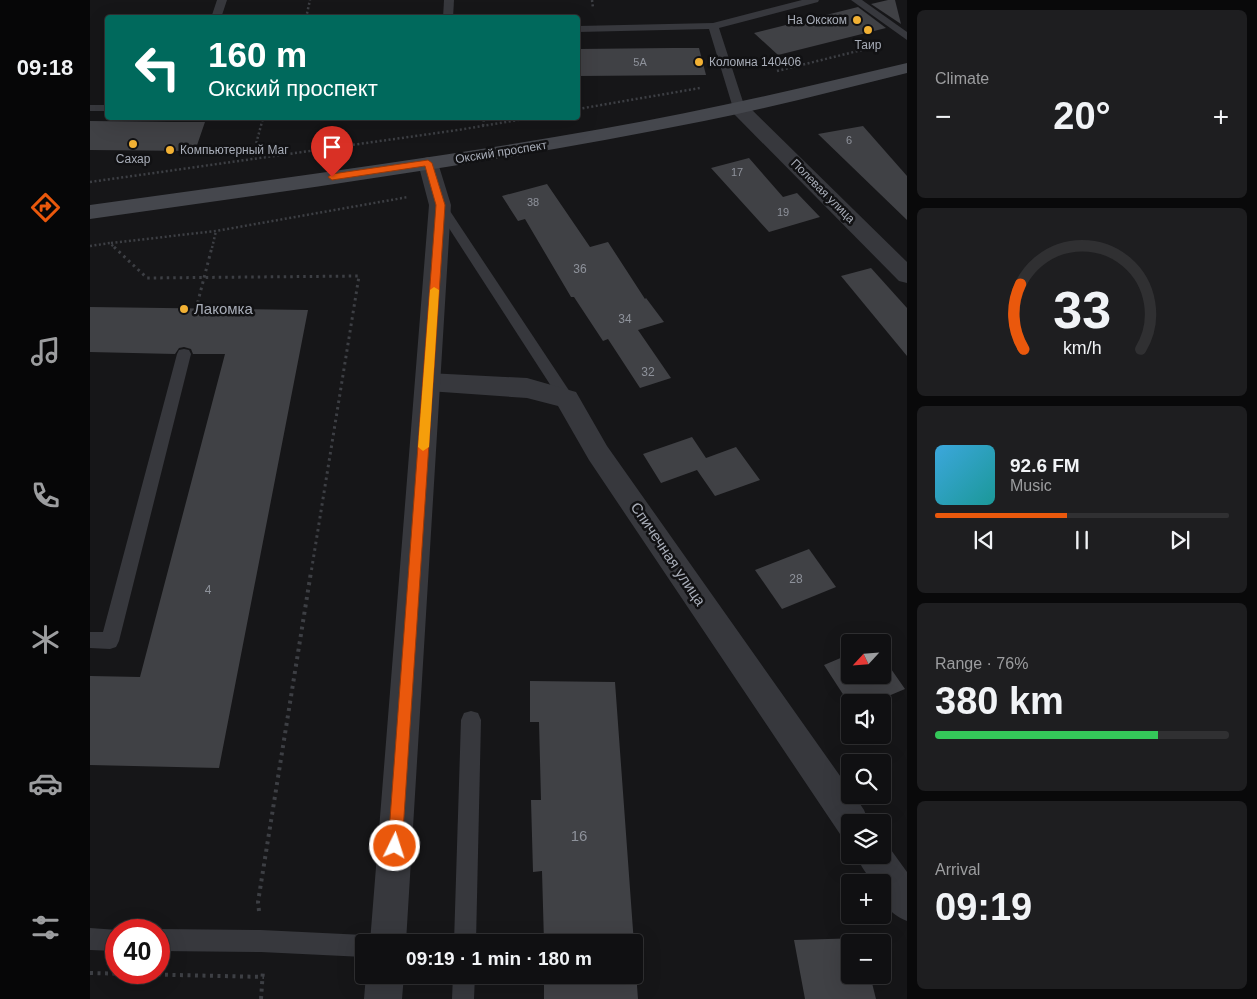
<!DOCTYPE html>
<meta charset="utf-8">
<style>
:root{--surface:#101012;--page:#1e1e20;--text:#f1f3f6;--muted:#9c9d9f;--line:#303032;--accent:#ea580c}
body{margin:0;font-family:Helvetica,sans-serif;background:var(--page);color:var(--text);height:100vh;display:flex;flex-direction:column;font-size:19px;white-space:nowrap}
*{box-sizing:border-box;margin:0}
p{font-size:16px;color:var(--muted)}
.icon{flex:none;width:28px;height:28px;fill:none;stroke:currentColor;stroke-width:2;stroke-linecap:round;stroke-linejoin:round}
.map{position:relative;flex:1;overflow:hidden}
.drawer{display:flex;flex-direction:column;gap:10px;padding:10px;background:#09090a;width:350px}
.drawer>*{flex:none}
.guide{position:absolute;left:15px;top:15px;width:475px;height:105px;border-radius:5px;box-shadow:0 5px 20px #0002,0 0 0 1px var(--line);background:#00695c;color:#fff;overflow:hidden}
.needle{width:32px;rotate:244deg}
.controls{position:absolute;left:751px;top:634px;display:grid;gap:10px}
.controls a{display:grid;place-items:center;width:50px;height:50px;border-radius:5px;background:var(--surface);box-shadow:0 5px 20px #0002,0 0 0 1px var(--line);font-size:25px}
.speed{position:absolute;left:15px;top:919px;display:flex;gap:10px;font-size:25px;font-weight:700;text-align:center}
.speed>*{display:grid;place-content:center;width:65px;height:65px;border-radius:50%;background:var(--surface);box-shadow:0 5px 20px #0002,0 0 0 1px var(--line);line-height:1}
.speed .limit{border:8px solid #d22;background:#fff;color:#111}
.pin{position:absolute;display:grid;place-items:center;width:42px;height:42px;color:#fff;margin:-51px -21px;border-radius:50% 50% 50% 0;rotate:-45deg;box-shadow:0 0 5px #0007}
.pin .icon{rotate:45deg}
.me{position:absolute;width:55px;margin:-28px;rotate:4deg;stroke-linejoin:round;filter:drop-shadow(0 0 4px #0008)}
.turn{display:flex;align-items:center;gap:18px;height:105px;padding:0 20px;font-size:22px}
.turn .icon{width:65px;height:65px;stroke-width:2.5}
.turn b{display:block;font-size:35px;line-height:42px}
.big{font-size:38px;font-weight:700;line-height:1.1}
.drawer .widget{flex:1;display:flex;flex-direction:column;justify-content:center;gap:8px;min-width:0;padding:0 18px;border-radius:8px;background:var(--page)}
.drawer .dial{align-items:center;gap:0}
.dial svg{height:130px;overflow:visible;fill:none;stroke:var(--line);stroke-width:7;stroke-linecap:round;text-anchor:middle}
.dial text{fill:var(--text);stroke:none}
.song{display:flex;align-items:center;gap:15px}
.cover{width:60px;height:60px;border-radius:8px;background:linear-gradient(135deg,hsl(200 70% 55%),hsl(180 70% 35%))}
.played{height:5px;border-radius:2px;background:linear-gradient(90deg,var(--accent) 45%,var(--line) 45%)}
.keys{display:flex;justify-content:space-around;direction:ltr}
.heat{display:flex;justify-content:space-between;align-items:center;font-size:28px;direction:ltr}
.charge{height:8px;border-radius:4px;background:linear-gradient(90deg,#34c759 76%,var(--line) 0)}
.trip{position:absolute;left:265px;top:934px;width:288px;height:50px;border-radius:5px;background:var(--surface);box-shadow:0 5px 20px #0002,0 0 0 1px var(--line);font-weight:700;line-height:50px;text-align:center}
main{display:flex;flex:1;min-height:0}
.dock{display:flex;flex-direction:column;width:90px;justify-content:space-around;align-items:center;background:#060607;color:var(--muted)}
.dock .icon{width:35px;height:35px}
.dock .selected{color:var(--accent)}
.dock b{font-size:22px;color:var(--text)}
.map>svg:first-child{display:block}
.building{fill:#404145}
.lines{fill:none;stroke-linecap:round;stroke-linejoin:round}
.path-far2{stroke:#3d3f44;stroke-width:2.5;stroke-dasharray:2 2.5;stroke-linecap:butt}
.path-far1{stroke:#3d3f44;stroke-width:3;stroke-dasharray:2.5 4;stroke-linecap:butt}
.path{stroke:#3d3f44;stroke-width:4;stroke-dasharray:3 4.5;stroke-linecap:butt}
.service{fill:#37383d;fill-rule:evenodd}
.minor{fill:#37383d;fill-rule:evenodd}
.tertiary{fill:#37383d;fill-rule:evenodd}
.secondary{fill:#45474d;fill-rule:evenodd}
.route{fill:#ea580c;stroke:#983908}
.slow{fill:#f59e0b}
.poi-dot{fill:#f2b134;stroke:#111113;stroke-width:2}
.labels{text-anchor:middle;stroke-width:5;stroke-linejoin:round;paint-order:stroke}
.far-number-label{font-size:11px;fill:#8e929b}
.far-poi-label{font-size:12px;fill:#a8adb8;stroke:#111113}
.far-street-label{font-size:12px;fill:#a8adb8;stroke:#111113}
.number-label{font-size:12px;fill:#8e929b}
.poi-label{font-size:15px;fill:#a8adb8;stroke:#111113;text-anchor:start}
.street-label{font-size:15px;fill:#a8adb8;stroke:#111113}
.near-number-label{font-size:15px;fill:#8e929b}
</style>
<main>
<nav class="dock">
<b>09:18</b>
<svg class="icon selected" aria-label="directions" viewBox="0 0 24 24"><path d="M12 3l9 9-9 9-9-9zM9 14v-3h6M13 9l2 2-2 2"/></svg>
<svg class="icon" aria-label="music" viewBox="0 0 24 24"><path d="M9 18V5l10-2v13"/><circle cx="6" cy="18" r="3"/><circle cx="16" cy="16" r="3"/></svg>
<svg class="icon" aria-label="phone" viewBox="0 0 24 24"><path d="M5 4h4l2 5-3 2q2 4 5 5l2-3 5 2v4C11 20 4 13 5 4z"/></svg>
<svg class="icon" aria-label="climate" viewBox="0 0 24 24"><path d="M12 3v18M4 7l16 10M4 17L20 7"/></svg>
<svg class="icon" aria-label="car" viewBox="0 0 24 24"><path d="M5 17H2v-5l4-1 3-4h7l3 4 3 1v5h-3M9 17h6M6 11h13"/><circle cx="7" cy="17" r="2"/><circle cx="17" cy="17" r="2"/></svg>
<svg class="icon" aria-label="filters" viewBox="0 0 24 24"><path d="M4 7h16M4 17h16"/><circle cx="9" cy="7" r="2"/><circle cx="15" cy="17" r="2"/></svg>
</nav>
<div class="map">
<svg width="817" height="999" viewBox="0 0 817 999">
<rect width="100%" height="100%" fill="#161618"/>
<!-- building -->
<g class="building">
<polygon points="798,0 805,0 811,24 781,4"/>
<polygon points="768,7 796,28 688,55 664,33"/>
<polygon points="582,48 609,48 616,75 488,76 488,49"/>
<polygon points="0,121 85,122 115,122 105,151 0,150"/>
<polygon points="773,126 817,176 817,220 728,134"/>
<polygon points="659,158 693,197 707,193 730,217 679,232 621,168"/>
<polygon points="457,184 500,247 518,242 555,299 556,298 574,322 548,330 581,378 550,388 518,339 513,341 484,297 481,297 435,219 428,221 412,196"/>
<polygon points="781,268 817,308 817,356 751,276"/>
<polygon points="0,307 218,310 129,768 0,765 0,676 50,677 135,354 103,354 101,349 94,347 89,348 85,354 0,352"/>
<polygon points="602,437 616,458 646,447 670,480 625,496 607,470 571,483 553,454"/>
<polygon points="719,549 746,587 692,609 665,570"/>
<polygon points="760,654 760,675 792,675 792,656 815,689 784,702 758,702 734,665"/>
<polygon points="440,681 525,682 548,999 454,999 454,975 544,975 544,942 454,942 452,871 443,872 441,800 451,800 449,722 440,722"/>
<polygon points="772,938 773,942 760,942 760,975 780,975 786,999 715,999 704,940"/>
</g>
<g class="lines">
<!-- path-far2 -->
<g class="path-far2">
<polyline points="502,0 503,8"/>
<polyline points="216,18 220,0"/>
<polyline points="687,71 792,45"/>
<polyline points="488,109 610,88"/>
<polyline points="107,118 173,118 162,159"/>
<polyline points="393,126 394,118"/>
<polyline points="0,182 368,130 440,118"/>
<polyline points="21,243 126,231 318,197"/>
<polyline points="0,246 20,243 25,248"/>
<polyline points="122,248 126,231"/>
</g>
<!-- path-far1 -->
<g class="path-far1">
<polyline points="24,247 57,278 269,276 221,573"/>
<polyline points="106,309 122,247"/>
</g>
<!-- path -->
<g class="path">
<polyline points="169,911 168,902 221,572"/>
<polyline points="0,973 174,977"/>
<polyline points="171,999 173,970"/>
</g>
<!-- service -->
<g class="service">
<polygon points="127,0 137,0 131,18 121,18"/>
<polygon points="354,0 364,0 363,18 353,18"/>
<polygon points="712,0 729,0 728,2 629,28 655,108 649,111 643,108 619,29 488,32 488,26 623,23"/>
<polygon points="761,0 772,0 817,32 817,40"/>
<rect x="0" y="105" width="18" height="6"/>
<polygon points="350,201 354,202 482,395 484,399 482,403 477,405 472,403 344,205"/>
<polygon points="94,349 99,350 101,354 29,641 26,647 20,649 0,648 0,632 13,632 87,354 89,350"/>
<polygon points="381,711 388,713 391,720 386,942 364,942 371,720 374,713"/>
<polygon points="0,928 28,930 26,930 26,951 0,950"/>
<polygon points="69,929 171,930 274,935 282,938 283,942 274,942 274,957 171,952 69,951 69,930 67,930"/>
<polygon points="363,975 385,975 384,999 362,999"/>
</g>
<!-- minor -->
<g class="minor">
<polygon points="649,102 656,104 817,262 817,283 809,281 642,112 639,108 642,104"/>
<polygon points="338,373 437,378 486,392 517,446 760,790 760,795 764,795 774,810 779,822 760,822 760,838 750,834 499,460 468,406 437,398 338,391 329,389 326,382 329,375"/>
<path d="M792,841L796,843L817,872V921C798,913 792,903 792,882H782L772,867L766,855H792Z"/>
</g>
<!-- tertiary -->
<g class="tertiary">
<polygon points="338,157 345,159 348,163 361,205 316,942 280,942 339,205 328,163 331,159"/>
<polygon points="276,975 314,975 312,999 274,999"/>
</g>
<!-- secondary -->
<path class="secondary" d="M817,63V73C750,90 682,107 614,121C411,162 205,190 0,219V205C171,181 342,159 511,129C614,111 716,87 817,63Z"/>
</g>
<!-- route -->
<polygon class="route" points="338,160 342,163 355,205 312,846 310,851 305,853 300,851 298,846 346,205 335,166 242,180 238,177 242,174"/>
<!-- slow -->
<polygon class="slow" points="344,287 349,290 339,447 333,451 328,447 340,290"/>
<!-- markers -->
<g class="poi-dot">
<circle cx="767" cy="20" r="5"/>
<circle cx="778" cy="30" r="5"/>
<circle cx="609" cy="62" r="5"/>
<circle cx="43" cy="144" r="5"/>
<circle cx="80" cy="150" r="5"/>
<circle cx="94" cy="309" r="5"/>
</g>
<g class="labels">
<!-- far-number labels -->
<g class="far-number-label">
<text x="550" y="66">5А</text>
<text x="759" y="144">6</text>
<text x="647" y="176">17</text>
<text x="443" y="206">38</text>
<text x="693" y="216">19</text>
</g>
<!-- far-poi labels -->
<g class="far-poi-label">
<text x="757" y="24" text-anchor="end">На Окском</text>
<text x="778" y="49">Таир</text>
<text x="619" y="66" text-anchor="start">Коломна 140406</text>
<text x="90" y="154" text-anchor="start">Компьютерный Маг</text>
<text x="43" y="163">Сахар</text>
</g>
<!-- far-street labels -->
<g class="far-street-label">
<text transform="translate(411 152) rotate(-9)" y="4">Окский проспект</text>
<text transform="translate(733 191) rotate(45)" y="4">Полевая улица</text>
</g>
<!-- number labels -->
<g class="number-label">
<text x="490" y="273">36</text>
<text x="535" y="323">34</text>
<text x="558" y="376">32</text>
<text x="706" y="583">28</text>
<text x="118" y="594">4</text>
</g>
<!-- poi labels -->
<g class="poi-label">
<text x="104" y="314">Лакомка</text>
</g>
<!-- street labels -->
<g class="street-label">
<text transform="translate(578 554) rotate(56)" y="5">Спичечная улица</text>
</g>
<!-- near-number labels -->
<g class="near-number-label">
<text x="489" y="841">16</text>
</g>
</g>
</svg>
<div class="controls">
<a><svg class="needle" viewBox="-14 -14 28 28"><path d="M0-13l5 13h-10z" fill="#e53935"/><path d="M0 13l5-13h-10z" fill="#9c9d9f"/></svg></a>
<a><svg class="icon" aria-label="sound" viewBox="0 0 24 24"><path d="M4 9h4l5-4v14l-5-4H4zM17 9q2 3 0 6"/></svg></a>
<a><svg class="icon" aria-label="search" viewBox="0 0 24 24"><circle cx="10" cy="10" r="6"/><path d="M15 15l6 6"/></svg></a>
<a><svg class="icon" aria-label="layers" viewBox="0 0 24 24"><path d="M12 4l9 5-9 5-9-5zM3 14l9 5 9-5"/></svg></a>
<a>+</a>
<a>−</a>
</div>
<div class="speed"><div class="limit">40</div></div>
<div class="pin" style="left:242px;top:177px;background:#d93025"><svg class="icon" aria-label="arrive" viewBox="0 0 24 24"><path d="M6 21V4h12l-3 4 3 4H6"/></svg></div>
<svg class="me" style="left:305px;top:846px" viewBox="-20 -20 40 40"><circle r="17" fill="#ea580c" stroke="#fff" stroke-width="3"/><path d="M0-11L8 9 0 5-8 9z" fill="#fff"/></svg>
<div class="trip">09:19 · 1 min · 180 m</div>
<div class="guide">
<div class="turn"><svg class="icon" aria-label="left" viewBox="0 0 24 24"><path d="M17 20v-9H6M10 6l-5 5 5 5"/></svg><div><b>160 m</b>Окский проспект</div></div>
</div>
</div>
<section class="drawer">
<div class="widget"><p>Climate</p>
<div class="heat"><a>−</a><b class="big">20°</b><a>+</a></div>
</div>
<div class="widget dial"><svg viewBox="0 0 100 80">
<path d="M14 69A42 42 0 1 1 86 69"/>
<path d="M14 69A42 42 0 0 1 12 29" stroke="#ea580c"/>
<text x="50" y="56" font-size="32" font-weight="700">33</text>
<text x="50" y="72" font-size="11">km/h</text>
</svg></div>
<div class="widget">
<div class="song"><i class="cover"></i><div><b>92.6 FM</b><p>Music</p></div></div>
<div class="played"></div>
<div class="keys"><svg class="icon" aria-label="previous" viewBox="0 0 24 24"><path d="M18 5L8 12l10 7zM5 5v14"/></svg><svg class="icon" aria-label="pause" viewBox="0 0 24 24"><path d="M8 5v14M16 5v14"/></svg><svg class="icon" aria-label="next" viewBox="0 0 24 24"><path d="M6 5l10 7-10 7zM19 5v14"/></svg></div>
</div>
<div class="widget"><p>Range · 76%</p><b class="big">380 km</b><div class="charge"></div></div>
<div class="widget"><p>Arrival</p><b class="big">09:19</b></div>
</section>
</main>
